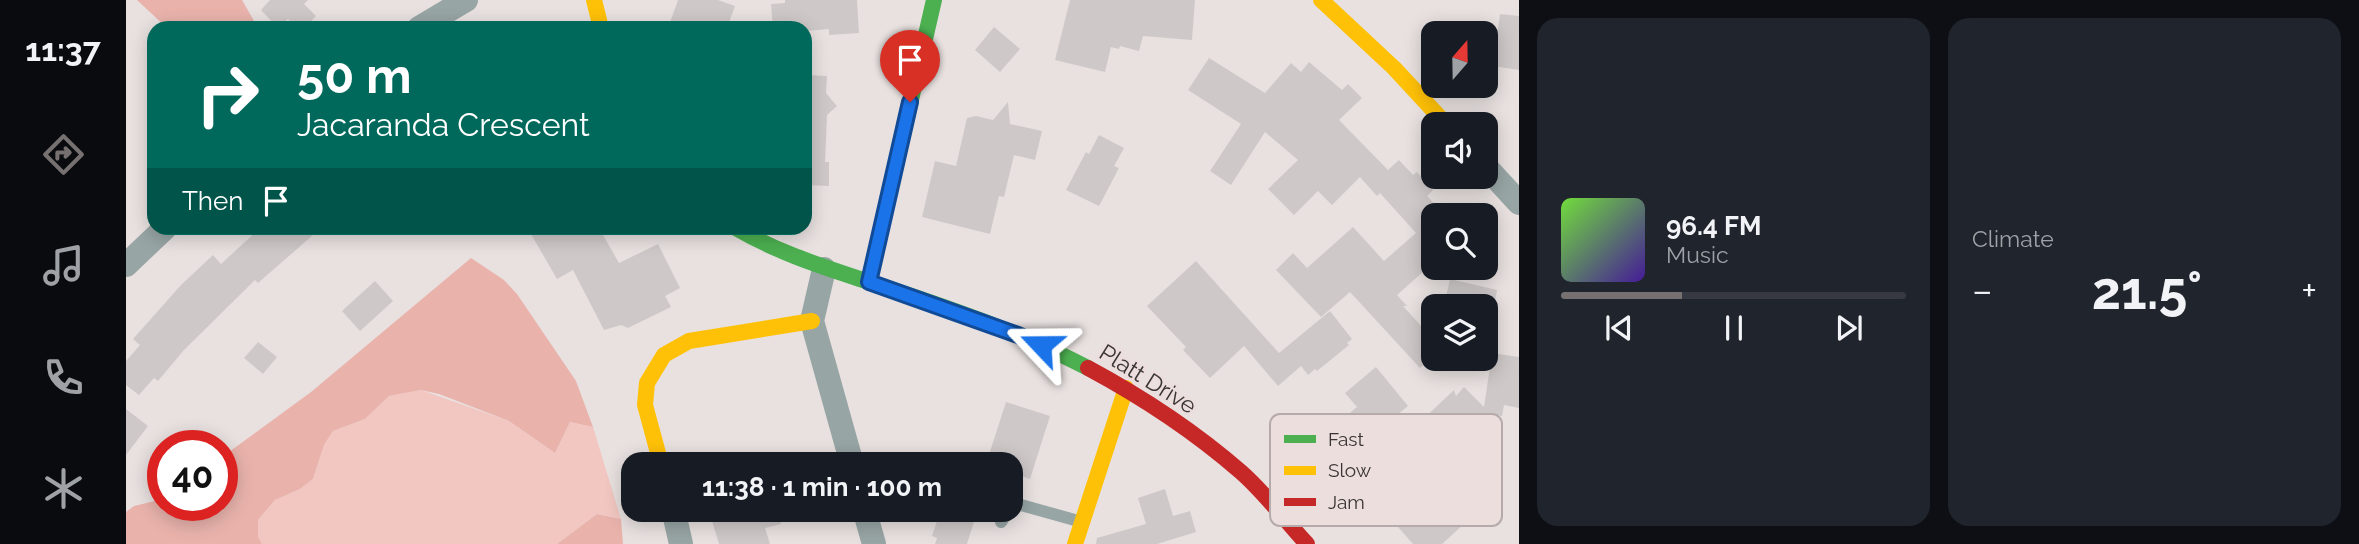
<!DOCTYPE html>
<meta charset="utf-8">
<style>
:root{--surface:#171b24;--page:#20242c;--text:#f1f3f6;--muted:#9ea1a6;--line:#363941;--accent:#767170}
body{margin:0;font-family:Raleway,sans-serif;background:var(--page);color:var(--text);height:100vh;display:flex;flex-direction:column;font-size:26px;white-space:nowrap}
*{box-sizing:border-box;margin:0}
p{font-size:23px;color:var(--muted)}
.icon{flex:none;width:38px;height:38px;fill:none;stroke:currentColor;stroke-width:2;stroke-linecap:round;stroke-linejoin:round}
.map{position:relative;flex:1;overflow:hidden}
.panel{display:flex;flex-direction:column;gap:18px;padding:18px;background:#0d0f14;width:840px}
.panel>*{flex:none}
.top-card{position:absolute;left:21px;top:21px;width:665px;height:214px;border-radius:21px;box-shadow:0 4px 18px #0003;background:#00695c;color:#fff;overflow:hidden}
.needle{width:46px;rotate:20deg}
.controls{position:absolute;left:1295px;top:21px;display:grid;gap:14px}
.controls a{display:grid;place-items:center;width:77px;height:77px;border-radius:14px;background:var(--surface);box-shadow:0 4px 18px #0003;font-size:35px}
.speed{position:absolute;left:21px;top:430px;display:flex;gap:14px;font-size:35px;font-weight:700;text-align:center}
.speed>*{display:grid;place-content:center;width:91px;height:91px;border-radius:50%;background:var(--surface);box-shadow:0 4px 18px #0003;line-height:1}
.speed .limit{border:10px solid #d22;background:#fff;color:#111}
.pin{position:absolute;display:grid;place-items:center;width:60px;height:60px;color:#fff;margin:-72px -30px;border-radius:50% 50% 50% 0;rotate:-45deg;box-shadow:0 0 7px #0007}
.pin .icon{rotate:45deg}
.me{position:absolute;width:77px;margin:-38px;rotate:293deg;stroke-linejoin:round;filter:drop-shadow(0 0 5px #0008)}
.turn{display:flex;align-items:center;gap:24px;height:147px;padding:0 35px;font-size:32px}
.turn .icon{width:91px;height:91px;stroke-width:2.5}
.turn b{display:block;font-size:49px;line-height:60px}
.then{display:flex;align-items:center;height:66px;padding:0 35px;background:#0003;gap:14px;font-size:26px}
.big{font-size:52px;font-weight:700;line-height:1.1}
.panel .widget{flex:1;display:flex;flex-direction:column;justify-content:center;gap:10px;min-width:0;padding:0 24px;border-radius:21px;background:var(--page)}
.song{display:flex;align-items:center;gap:21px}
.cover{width:84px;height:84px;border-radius:10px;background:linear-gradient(135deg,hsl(100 70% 55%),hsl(260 70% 35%))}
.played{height:7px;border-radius:4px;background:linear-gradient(90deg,var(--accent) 35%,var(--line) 35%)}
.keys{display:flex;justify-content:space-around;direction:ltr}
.heat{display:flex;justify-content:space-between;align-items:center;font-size:38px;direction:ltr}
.panel .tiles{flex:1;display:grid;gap:18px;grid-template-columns:repeat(2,1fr)}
.trip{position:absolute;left:495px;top:452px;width:402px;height:70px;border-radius:21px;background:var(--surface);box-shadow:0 4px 18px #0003;font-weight:700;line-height:70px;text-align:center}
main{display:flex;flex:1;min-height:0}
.menu{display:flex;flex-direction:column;width:126px;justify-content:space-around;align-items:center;background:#090b0e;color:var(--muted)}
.menu .icon{width:49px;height:49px}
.menu .selected{color:var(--accent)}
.menu b{font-size:32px;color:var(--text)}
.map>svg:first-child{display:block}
.green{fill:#f2c7c1}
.forest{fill:#e9b3ac}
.building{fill:#cec9c8}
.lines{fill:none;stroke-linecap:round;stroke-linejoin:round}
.lane{stroke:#97a5a4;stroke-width:12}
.street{stroke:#97a5a4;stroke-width:24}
.fast{stroke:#4caf50;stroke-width:16}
.slow{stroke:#ffc107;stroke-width:16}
.jam{stroke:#c62828;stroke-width:16}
.route-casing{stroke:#114b97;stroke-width:18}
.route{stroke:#1a73e8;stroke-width:12}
.labels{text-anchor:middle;stroke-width:6;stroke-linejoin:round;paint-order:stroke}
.street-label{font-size:23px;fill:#393433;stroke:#ebdedd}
.key{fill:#ebdedd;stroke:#b6abaa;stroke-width:2}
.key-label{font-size:19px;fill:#393433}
</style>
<main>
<nav class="menu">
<b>11:37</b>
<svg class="icon selected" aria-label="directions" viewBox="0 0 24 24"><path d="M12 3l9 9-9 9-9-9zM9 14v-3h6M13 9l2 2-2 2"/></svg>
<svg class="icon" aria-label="music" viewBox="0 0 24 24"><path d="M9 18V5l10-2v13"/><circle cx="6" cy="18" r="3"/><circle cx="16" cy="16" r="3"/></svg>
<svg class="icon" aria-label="phone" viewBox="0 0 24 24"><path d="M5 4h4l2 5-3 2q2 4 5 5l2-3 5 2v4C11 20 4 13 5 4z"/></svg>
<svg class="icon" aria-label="climate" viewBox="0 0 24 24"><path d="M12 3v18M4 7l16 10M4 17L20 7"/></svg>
</nav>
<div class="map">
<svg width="1393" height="544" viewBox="0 0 1393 544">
<rect width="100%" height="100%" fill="#e8e1e0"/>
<!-- green -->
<polygon class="green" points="295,390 383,421 429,453 444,422 467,427 495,519 471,514 431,544 136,544 132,537 132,520 149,500 174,489 187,479 198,445 207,431 239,419 263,396"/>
<!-- forest -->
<g class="forest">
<polygon points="11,0 116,0 132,28 41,28"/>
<polygon points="345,258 378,280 391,294 450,381 467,427 444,422 429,453 383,421 313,394 295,390 263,396 239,419 207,431 198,445 187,479 174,489 149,500 132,520 132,537 136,544 0,544 0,512 8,506 37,499 37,506 96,506 96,457 185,392"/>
<polygon points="471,514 495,519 497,544 431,544"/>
</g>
<!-- building -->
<g class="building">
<polygon points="144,0 182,0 178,4 190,16 178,28 170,28 162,19 152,28 135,10"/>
<polygon points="552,0 592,0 609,6 601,28 542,28"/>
<polygon points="659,0 731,0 733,33 703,35 703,29 679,31 679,28 647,28 645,4 659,3"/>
<polygon points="944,0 1069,0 1066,40 1017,36 1013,51 994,46 993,49 985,47 979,72 929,60"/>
<polygon points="1374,14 1393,16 1393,70 1367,66"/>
<polygon points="868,27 894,49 874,72 849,50"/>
<polygon points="1083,58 1139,93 1165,63 1175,72 1183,62 1216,90 1222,84 1236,98 1213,120 1262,170 1273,160 1287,175 1291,172 1307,190 1301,196 1319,215 1307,215 1307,263 1271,295 1281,306 1277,306 1307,339 1307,356 1294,368 1224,292 1195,317 1150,270 1167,253 1181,268 1227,227 1258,261 1290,233 1254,193 1251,196 1234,177 1206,205 1192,191 1168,215 1142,189 1172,160 1139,132 1105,185 1084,171 1115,124 1062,90"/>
<polygon points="679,75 701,76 700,93 711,106 701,115 699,162 703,162 703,186 679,185"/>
<polygon points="882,102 884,124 916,131 909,160 888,155 878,197 873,196 864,234 796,217 809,161 830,166 841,118 850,116 867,120"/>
<polygon points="973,135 998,148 988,166 993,168 973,206 940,190 960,152 963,154"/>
<polygon points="134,228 195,228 132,283 129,280 58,350 32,381 28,378 13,395 0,385 0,361 14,345 7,339 55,285 87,255 95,264"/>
<polygon points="417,228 473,228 493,263 532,244 554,288 539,296 545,307 502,328 495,325 478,330 447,270 431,279 405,234"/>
<polygon points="1070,261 1153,353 1204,311 1226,339 1221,343 1223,345 1191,371 1189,369 1182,375 1175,366 1152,386 1118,346 1084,378 1057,350 1060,347 1021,306"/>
<polygon points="1324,279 1371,290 1368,306 1318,306"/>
<polygon points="249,281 267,301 234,331 216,311"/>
<polygon points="132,342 151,357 137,374 118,358"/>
<polygon points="1366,353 1393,357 1393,408 1378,405 1376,416 1357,413 1331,436 1336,442 1323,454 1294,422 1328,390 1330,396 1338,387 1358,407"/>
<polygon points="1250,367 1282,406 1239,441 1219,417 1231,407 1219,393"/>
<polygon points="880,402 924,416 904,479 886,473 886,464 860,464"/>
<polygon points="0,409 22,426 0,455"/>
<polygon points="1296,470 1309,485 1307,487 1339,523 1316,544 1287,544 1265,519 1261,522 1235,490 1257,472 1272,491"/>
<polygon points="1039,489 1047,516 1064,511 1070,532 1031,544 970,544 971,538 1020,524 1012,498"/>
<polygon points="602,509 650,509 655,524 639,528 644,544 593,544 584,514"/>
<polygon points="815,509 852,509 841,544 809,544 811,538 806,536"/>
</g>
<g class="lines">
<!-- lane -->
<g class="lane">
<polyline points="886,508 895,505 956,522"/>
<polyline points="875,522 884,509"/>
</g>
<!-- street -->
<g class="street">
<polyline points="293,28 340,0"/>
<polyline points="1360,167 1393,203"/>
<polyline points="0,265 39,228"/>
<polyline points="698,269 686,321 726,464"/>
<polyline points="547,509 555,544"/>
<polyline points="738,509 748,544"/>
</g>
<!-- fast -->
<g class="fast">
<path d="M610,228C655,254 695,266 743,282C818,306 893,332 962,368"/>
<polyline points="743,282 808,0"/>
</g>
<!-- slow -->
<g class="slow">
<polyline points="468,0 475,28"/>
<polyline points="1195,0 1268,68 1320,124"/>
<polyline points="535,464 519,405 521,383 538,355 563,341 686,321"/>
<polyline points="949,544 1000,388"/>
</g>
<!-- jam -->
<path class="jam" d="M962,368C1016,397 1069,432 1115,472C1139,493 1159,520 1181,544"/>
</g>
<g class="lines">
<defs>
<polyline id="route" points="784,102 743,282 892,335 915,345"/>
</defs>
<!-- route casing -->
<use href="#route" class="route-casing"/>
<!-- route -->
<use href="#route" class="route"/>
</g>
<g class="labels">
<!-- street labels -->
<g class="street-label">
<text transform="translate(1022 379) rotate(32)" y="8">Platt Drive</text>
</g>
</g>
<!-- legend -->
<rect x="1144" y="414" width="232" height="112" rx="10" class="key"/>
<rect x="1158" y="435" width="32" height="8" fill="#4caf50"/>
<rect x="1158" y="466" width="32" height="9" fill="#ffc107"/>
<rect x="1158" y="498" width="32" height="8" fill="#c62828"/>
<g class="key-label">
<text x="1202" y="446">Fast</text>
<text x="1202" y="477">Slow</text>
<text x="1202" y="509">Jam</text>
</g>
</svg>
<div class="controls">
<a><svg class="needle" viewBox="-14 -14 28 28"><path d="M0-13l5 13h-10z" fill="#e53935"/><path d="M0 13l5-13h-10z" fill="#9ea1a6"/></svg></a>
<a><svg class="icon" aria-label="sound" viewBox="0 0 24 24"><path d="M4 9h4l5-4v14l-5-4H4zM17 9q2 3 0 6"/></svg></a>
<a><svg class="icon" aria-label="search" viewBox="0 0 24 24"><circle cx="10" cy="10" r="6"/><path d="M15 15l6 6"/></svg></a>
<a><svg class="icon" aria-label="layers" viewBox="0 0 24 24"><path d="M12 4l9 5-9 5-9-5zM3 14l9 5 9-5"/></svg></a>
</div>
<div class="speed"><div class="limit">40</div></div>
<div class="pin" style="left:784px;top:102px;background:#d93025"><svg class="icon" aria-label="arrive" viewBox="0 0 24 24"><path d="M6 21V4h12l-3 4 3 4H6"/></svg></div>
<svg class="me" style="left:915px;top:345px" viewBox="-20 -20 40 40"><path d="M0-17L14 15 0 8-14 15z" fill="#1a73e8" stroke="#fff" stroke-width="4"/></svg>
<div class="trip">11:38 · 1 min · 100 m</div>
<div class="top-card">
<div class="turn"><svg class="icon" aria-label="right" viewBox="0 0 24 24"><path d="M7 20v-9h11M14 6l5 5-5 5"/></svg><div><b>50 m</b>Jacaranda Crescent</div></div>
<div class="then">Then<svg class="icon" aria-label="arrive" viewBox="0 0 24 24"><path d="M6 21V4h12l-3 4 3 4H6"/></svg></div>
</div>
</div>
<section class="panel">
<div class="tiles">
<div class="widget">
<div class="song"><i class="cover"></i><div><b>96.4 FM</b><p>Music</p></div></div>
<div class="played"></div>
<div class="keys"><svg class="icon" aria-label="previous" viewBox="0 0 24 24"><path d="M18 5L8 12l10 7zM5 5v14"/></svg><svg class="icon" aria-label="pause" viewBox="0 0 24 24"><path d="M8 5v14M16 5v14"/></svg><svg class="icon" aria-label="next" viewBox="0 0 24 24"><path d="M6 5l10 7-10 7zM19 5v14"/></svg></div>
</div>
<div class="widget"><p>Climate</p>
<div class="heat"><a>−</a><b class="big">21.5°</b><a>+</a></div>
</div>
</div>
</section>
</main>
